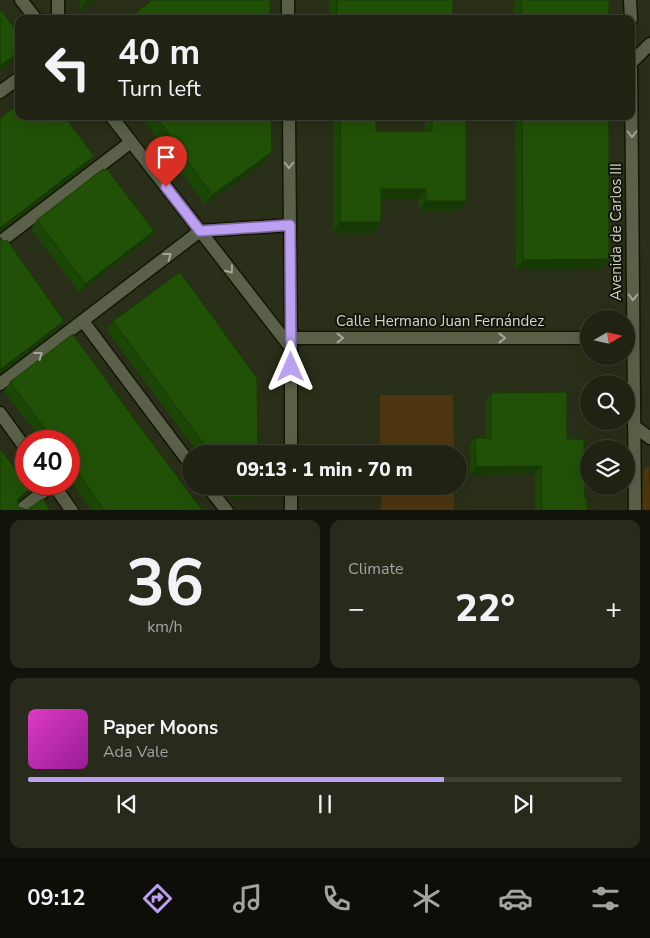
<!DOCTYPE html>
<meta charset="utf-8">
<style>
:root{--surface:#202313;--page:#282b1c;--text:#f1f3f6;--muted:#a2a4a0;--line:#3d4033;--accent:#bca0f2}
body{margin:0;font-family:"Nunito Sans",sans-serif;background:var(--page);color:var(--text);height:100vh;display:flex;flex-direction:column;font-size:19px;white-space:nowrap}
*{box-sizing:border-box;margin:0}
p{font-size:16px;color:var(--muted)}
.icon{flex:none;width:28px;height:28px;fill:none;stroke:currentColor;stroke-width:2;stroke-linecap:round;stroke-linejoin:round}
.map{position:relative;height:510px;overflow:hidden}
.sheet{display:flex;flex-direction:column;gap:10px;padding:10px;background:#12130a;flex:1}
.sheet>*{flex:none}
.guide{position:absolute;left:15px;top:15px;width:620px;height:105px;border-radius:10px;box-shadow:0 5px 20px #0002,0 0 0 1px var(--line);background:#202313;color:var(--text);overflow:hidden}
.needle{width:32px;rotate:81deg}
.buttons{position:absolute;left:580px;top:310px;display:grid;gap:10px}
.buttons a{display:grid;place-items:center;width:55px;height:55px;border-radius:50%;background:var(--surface);box-shadow:0 5px 20px #0002,0 0 0 1px var(--line);font-size:25px}
.speed{position:absolute;left:15px;top:430px;display:flex;gap:10px;font-size:25px;font-weight:700;text-align:center}
.speed>*{display:grid;place-content:center;width:65px;height:65px;border-radius:50%;background:var(--surface);box-shadow:0 5px 20px #0002,0 0 0 1px var(--line);line-height:1}
.speed .limit{border:8px solid #d22;background:#fff;color:#111}
.pin{position:absolute;display:grid;place-items:center;width:42px;height:42px;color:#fff;margin:-51px -21px;border-radius:50% 50% 50% 0;rotate:-45deg;box-shadow:0 0 5px #0007}
.pin .icon{rotate:45deg}
.me{position:absolute;width:55px;margin:-28px;rotate:0deg;stroke-linejoin:round;filter:drop-shadow(0 0 4px #0008)}
.turn{display:flex;align-items:center;gap:18px;height:105px;padding:0 20px;font-size:22px}
.turn .icon{width:65px;height:65px;stroke-width:2.5}
.turn b{display:block;font-size:35px;line-height:42px}
.big{font-size:38px;font-weight:800;line-height:1.1}
.sheet .widget{flex:1;display:flex;flex-direction:column;justify-content:center;gap:8px;min-width:0;padding:0 18px;border-radius:10px;background:var(--page)}
.sheet .dial{align-items:center;gap:0}
.dial b{font-size:65px;line-height:1}
.song{display:flex;align-items:center;gap:15px}
.cover{width:60px;height:60px;border-radius:8px;background:linear-gradient(135deg,hsl(310 70% 55%),hsl(300 70% 35%))}
.played{height:5px;border-radius:2px;background:linear-gradient(90deg,var(--accent) 70%,var(--line) 70%)}
.keys{display:flex;justify-content:space-around;direction:ltr}
.heat{display:flex;justify-content:space-between;align-items:center;font-size:28px;direction:ltr}
.sheet .tiles{flex:1;display:grid;gap:10px;grid-template-columns:1fr 1fr}
.widget:last-child{grid-column:span 2}
.trip{position:absolute;left:182px;top:445px;width:285px;height:50px;border-radius:25px;background:var(--surface);box-shadow:0 5px 20px #0002,0 0 0 1px var(--line);font-weight:800;line-height:50px;text-align:center}
.dock{display:flex;height:80px;justify-content:space-around;align-items:center;background:#0d0e08;color:var(--muted)}
.dock .icon{width:35px;height:35px}
.dock .current{color:var(--accent)}
.dock b{font-size:22px;color:var(--text)}
.map>svg:first-child{display:block}
.green{fill:#4d360f}
.lines{fill:none;stroke-linecap:round;stroke-linejoin:round}
.pedestrian-casing{stroke:#131704;stroke-width:15}
.minor-casing{stroke:#131704;stroke-width:15}
.tertiary-casing{stroke:#131704;stroke-width:15}
.pedestrian{stroke:#5b6049;stroke-width:12}
.minor{stroke:#5b6049;stroke-width:12}
.tertiary{stroke:#5b6049;stroke-width:12}
.wall{fill:#1c4606}
.shaded-wall{fill:#173905}
.building{fill:#215107;stroke:#173905}
.oneway{stroke:#a3a796}
.route-casing{stroke:#7a689d;stroke-width:12}
.route{stroke:#bca0f2;stroke-width:9}
.labels{text-anchor:middle;stroke-width:4;stroke-linejoin:round;paint-order:stroke}
.street-label{font-size:15px;fill:#d3d6c9;stroke:#14160c}
</style>
<div class="map">
<svg width="650" height="511" viewBox="0 0 650 511">
<rect width="100%" height="100%" fill="#2a2f19"/>
<!-- green -->
<g class="green">
<polygon points="453,395 454,454 380,454 380,395"/>
<polygon points="649,466 650,510 641,511 644,468"/>
<rect x="381" y="486" width="73" height="24"/>
</g>
<g class="lines">
<defs>
<g id="pedestrian">
<polyline points="0,242 131,142"/>
<polyline points="83,321 191,465"/>
<polyline points="207,486 227,511"/>
<polyline points="19,511 53,484"/>
</g>
<g id="minor">
<polyline points="58,0 58,19"/>
<polyline points="288,0 288,19"/>
<polyline points="0,92 19,78"/>
<polyline points="289,116 291,346"/>
<polyline points="291,338 589,338"/>
<polyline points="0,384 200,231 290,225"/>
<polyline points="0,413 26,449"/>
<polyline points="53,484 72,511"/>
</g>
<g id="tertiary">
<polyline points="21,0 36,19"/>
<polyline points="630,0 631,19"/>
<polyline points="631,63 650,44"/>
<polyline points="631,68 635,511"/>
<polyline points="111,116 291,348 291,454"/>
<polyline points="634,426 650,438"/>
<polyline points="291,486 291,511"/>
</g>
</defs>
<!-- pedestrian casing -->
<use href="#pedestrian" class="pedestrian-casing"/>
<!-- minor casing -->
<use href="#minor" class="minor-casing"/>
<!-- tertiary casing -->
<use href="#tertiary" class="tertiary-casing"/>
<!-- pedestrian -->
<use href="#pedestrian" class="pedestrian"/>
<!-- minor -->
<use href="#minor" class="minor"/>
<!-- tertiary -->
<use href="#tertiary" class="tertiary"/>
</g>
<!-- wall -->
<g class="wall">
<polygon points="80,0 94,0 80,11"/>
<rect x="329" y="0" width="124" height="19"/>
<polygon points="517,0 521,0 609,19 514,19 514,4"/>
<polygon points="141,116 271,116 265,162 205,205"/>
<polygon points="333,116 376,116 376,131 425,131 425,116 466,116 459,211 419,211 419,199 381,199 374,233 333,233"/>
<polygon points="515,116 609,116 609,259 602,270 516,270"/>
<polygon points="37,220 154,231 148,240 79,292 31,229"/>
<polygon points="113,321 258,454 199,454 107,330"/>
<polygon points="10,382 124,405 203,511 92,511 69,478 69,441 42,441 4,391"/>
<polygon points="491,393 567,439 585,498 587,511 535,511 535,474 470,475 469,446 475,438 485,438 485,401"/>
<polygon points="223,486 258,486 252,497 231,497"/>
</g>
<!-- shaded-wall -->
<g class="shaded-wall">
<polygon points="87,0 94,0 80,11"/>
<polygon points="19,52 19,57 0,71 0,66"/>
<polygon points="272,152 265,162 205,205 212,195"/>
<polygon points="94,156 88,165 0,232 0,228 1,227"/>
<polygon points="381,189 426,189 419,199 374,199"/>
<polygon points="426,201 466,201 459,211 419,211"/>
<polygon points="340,222 381,222 374,233 333,233"/>
<polygon points="154,231 148,240 79,292 85,284"/>
<polygon points="609,259 602,270 516,270 523,260"/>
<polygon points="64,321 58,329 0,374 0,370 1,369"/>
<polygon points="541,466 535,474 470,475 476,467"/>
<polygon points="31,487 25,496 12,508 18,499"/>
<polygon points="237,488 258,488 252,497 231,497"/>
</g>
<!-- building -->
<g class="building">
<polygon points="152,0 270,0 270,14 268,14 268,19 128,19"/>
<rect x="337" y="0" width="116" height="19"/>
<polygon points="521,0 609,0 609,19 522,19"/>
<polygon points="0,9 19,34 19,52 0,66"/>
<polygon points="19,104 19,116 64,116 94,156 1,227 0,229 0,118"/>
<polygon points="156,116 271,116 272,152 212,195"/>
<polygon points="340,116 376,116 376,131 432,131 432,116 466,116 466,201 426,201 426,189 381,189 381,222 340,222"/>
<polygon points="522,116 609,116 609,259 523,260"/>
<polygon points="103,169 105,171 107,169 154,231 85,284 37,220"/>
<polygon points="0,237 3,241 8,241 64,321 1,369 0,367"/>
<polygon points="180,272 257,378 258,454 211,454 113,321"/>
<polygon points="73,334 124,405 203,511 105,511 69,461 69,441 54,441 10,382"/>
<polygon points="567,392 567,439 584,439 585,498 587,498 587,511 542,511 541,466 476,467 475,438 491,438 491,393"/>
<polygon points="0,449 26,482 26,484 28,484 31,487 18,499 18,507 27,510 43,499 51,511 0,511"/>
<polygon points="235,486 258,486 258,488 237,488"/>
</g>
<!-- one-way arrows -->
<defs><path id="oneway-chevron" d="M-2-3.5L2.5 0L-2 3.5" fill="none" stroke-width="1.6" stroke-linecap="round" stroke-linejoin="round" transform="scale(1.25)"/></defs>
<g class="oneway">
<use href="#oneway-chevron" transform="translate(632 134) rotate(90)"/>
<use href="#oneway-chevron" transform="translate(289 165) rotate(90)"/>
<use href="#oneway-chevron" transform="translate(168 256) rotate(-37)"/>
<use href="#oneway-chevron" transform="translate(230 270) rotate(52)"/>
<use href="#oneway-chevron" transform="translate(633 297) rotate(90)"/>
<use href="#oneway-chevron" transform="translate(340 338)"/>
<use href="#oneway-chevron" transform="translate(502 338)"/>
<use href="#oneway-chevron" transform="translate(39 355) rotate(-37)"/>
</g>
<g class="lines">
<defs>
<polyline id="route" points="166,187 200,231 290,225 291,367"/>
</defs>
<!-- route casing -->
<use href="#route" class="route-casing"/>
<!-- route -->
<use href="#route" class="route"/>
</g>
<g class="labels">
<!-- street labels -->
<g class="street-label">
<text transform="translate(616 232) rotate(-90)" y="5">Avenida de Carlos III</text>
<text x="440" y="326">Calle Hermano Juan Fernández</text>
</g>
</g>
</svg>
<div class="buttons">
<a><svg class="needle" viewBox="-14 -14 28 28"><path d="M0-13l5 13h-10z" fill="#e53935"/><path d="M0 13l5-13h-10z" fill="#a2a4a0"/></svg></a>
<a><svg class="icon" aria-label="search" viewBox="0 0 24 24"><circle cx="10" cy="10" r="6"/><path d="M15 15l6 6"/></svg></a>
<a><svg class="icon" aria-label="layers" viewBox="0 0 24 24"><path d="M12 4l9 5-9 5-9-5zM3 14l9 5 9-5"/></svg></a>
</div>
<div class="speed"><div class="limit">40</div></div>
<div class="pin" style="left:166px;top:187px;background:#d93025"><svg class="icon" aria-label="arrive" viewBox="0 0 24 24"><path d="M6 21V4h12l-3 4 3 4H6"/></svg></div>
<svg class="me" style="left:291px;top:367px" viewBox="-20 -20 40 40"><path d="M0-17L14 15 0 8-14 15z" fill="#bca0f2" stroke="#fff" stroke-width="4"/></svg>
<div class="trip">09:13 · 1 min · 70 m</div>
<div class="guide">
<div class="turn"><svg class="icon" aria-label="left" viewBox="0 0 24 24"><path d="M17 20v-9H6M10 6l-5 5 5 5"/></svg><div><b>40 m</b>Turn left</div></div>
</div>
</div>
<section class="sheet">
<div class="tiles">
<div class="widget dial"><b>36</b><p>km/h</p></div>
<div class="widget"><p>Climate</p>
<div class="heat"><a>−</a><b class="big">22°</b><a>+</a></div>
</div>
<div class="widget">
<div class="song"><i class="cover"></i><div><b>Paper Moons</b><p>Ada Vale</p></div></div>
<div class="played"></div>
<div class="keys"><svg class="icon" aria-label="previous" viewBox="0 0 24 24"><path d="M18 5L8 12l10 7zM5 5v14"/></svg><svg class="icon" aria-label="pause" viewBox="0 0 24 24"><path d="M8 5v14M16 5v14"/></svg><svg class="icon" aria-label="next" viewBox="0 0 24 24"><path d="M6 5l10 7-10 7zM19 5v14"/></svg></div>
</div>
</div>
</section>
<nav class="dock">
<b>09:12</b>
<svg class="icon current" aria-label="directions" viewBox="0 0 24 24"><path d="M12 3l9 9-9 9-9-9zM9 14v-3h6M13 9l2 2-2 2"/></svg>
<svg class="icon" aria-label="music" viewBox="0 0 24 24"><path d="M9 18V5l10-2v13"/><circle cx="6" cy="18" r="3"/><circle cx="16" cy="16" r="3"/></svg>
<svg class="icon" aria-label="phone" viewBox="0 0 24 24"><path d="M5 4h4l2 5-3 2q2 4 5 5l2-3 5 2v4C11 20 4 13 5 4z"/></svg>
<svg class="icon" aria-label="climate" viewBox="0 0 24 24"><path d="M12 3v18M4 7l16 10M4 17L20 7"/></svg>
<svg class="icon" aria-label="car" viewBox="0 0 24 24"><path d="M5 17H2v-5l4-1 3-4h7l3 4 3 1v5h-3M9 17h6M6 11h13"/><circle cx="7" cy="17" r="2"/><circle cx="17" cy="17" r="2"/></svg>
<svg class="icon" aria-label="filters" viewBox="0 0 24 24"><path d="M4 7h16M4 17h16"/><circle cx="9" cy="7" r="2"/><circle cx="15" cy="17" r="2"/></svg>
</nav>
